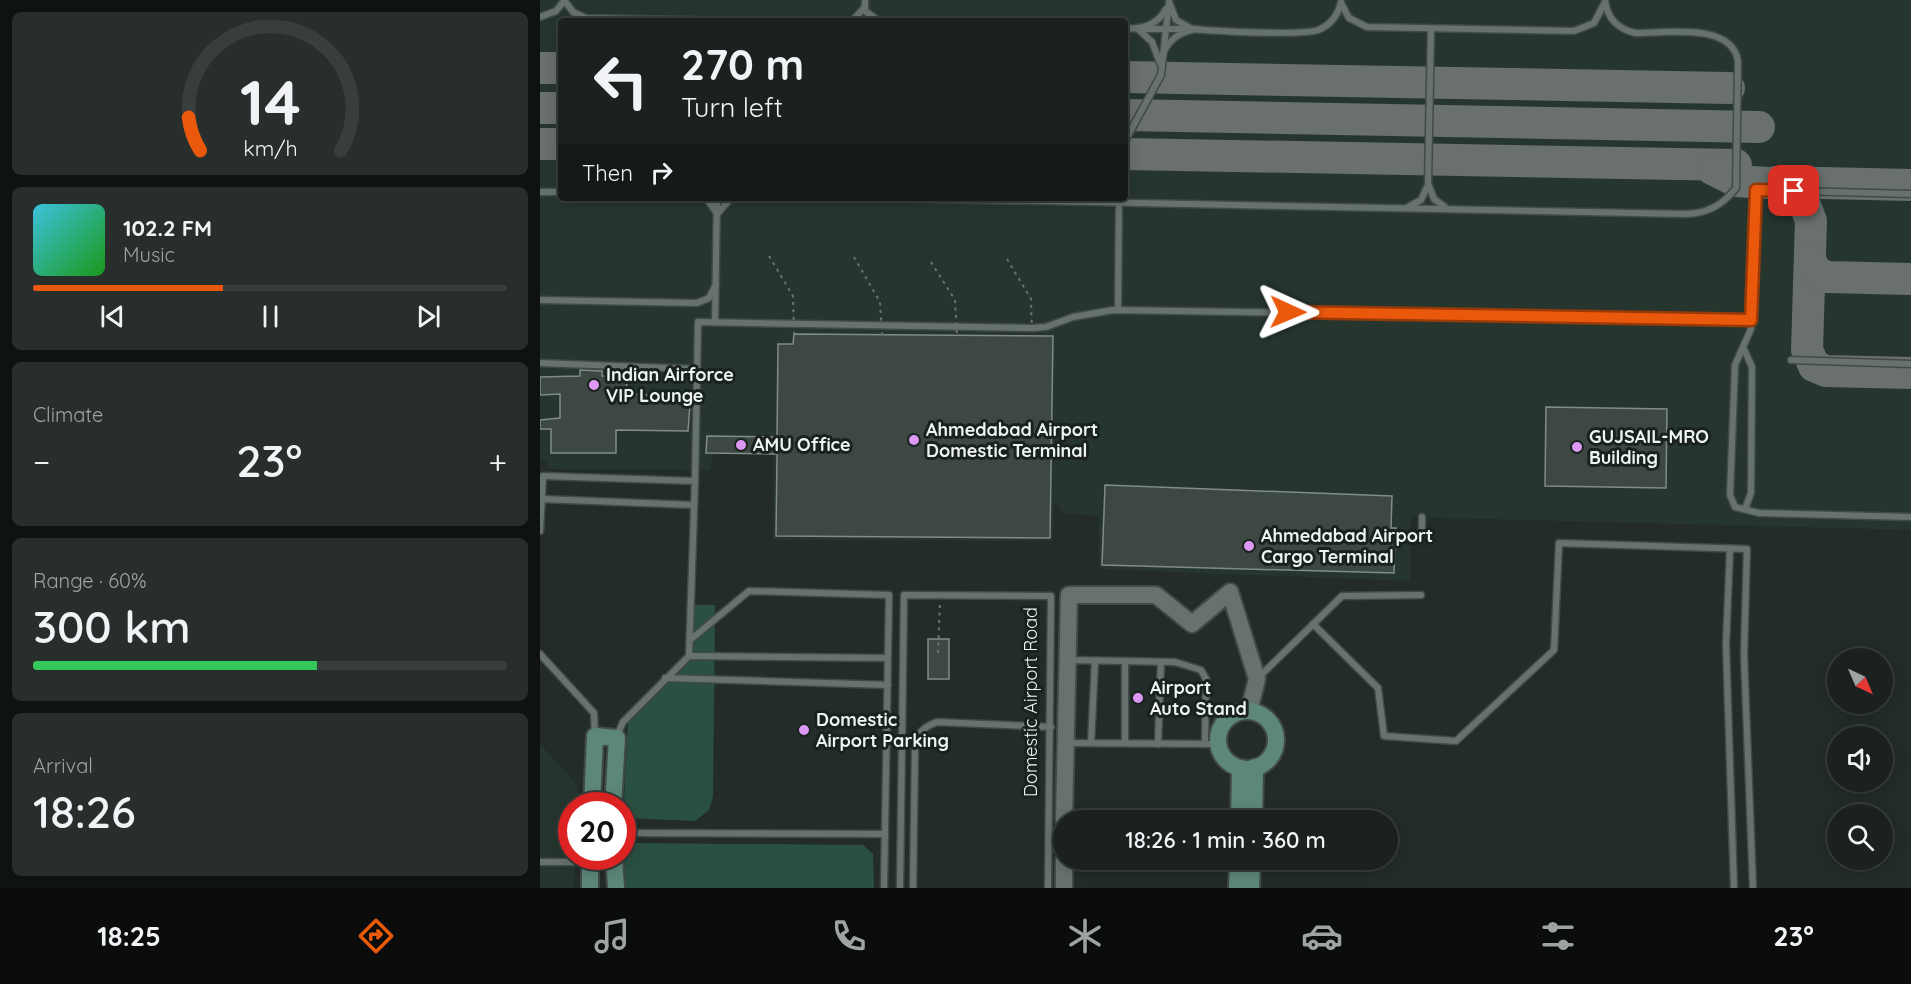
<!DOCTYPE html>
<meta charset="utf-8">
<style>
:root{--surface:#1a211e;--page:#272e2b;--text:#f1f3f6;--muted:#9fa3a4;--line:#383e3c;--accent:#ea580c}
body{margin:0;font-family:Quicksand,sans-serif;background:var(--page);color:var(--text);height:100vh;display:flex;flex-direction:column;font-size:22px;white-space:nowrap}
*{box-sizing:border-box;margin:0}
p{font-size:20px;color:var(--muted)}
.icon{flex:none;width:33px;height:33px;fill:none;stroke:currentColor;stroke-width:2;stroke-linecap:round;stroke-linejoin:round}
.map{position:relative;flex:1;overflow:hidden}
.drawer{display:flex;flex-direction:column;gap:12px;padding:12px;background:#0e1210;width:540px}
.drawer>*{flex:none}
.banner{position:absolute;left:18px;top:18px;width:570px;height:183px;border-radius:6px;box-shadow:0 3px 15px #0003,0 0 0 2px var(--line);background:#1a211e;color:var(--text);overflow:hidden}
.needle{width:39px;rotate:136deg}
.fabs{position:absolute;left:1287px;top:648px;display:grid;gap:12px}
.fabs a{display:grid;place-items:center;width:66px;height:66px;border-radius:50%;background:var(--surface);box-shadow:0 3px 15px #0003,0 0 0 2px var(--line);font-size:30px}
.speed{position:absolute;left:18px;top:792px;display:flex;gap:12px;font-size:30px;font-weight:700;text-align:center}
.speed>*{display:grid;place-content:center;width:78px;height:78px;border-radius:50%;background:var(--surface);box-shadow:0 3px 15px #0003,0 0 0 2px var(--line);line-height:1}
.speed .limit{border:9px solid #d22;background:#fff;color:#111}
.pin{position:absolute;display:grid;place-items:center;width:51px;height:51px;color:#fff;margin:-26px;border-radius:12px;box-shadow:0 3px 9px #0006}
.me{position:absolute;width:66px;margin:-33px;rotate:91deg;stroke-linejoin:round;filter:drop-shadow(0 0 4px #0008)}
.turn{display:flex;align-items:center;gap:21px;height:126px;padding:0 24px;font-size:27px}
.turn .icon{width:78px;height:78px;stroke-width:2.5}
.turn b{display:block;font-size:42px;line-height:51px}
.then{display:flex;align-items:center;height:57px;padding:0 24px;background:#0003;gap:12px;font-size:22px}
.big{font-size:45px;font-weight:600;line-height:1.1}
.drawer .tile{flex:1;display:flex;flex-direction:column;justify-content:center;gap:9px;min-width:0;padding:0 21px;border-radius:9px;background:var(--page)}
.drawer .dial{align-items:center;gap:0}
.dial svg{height:156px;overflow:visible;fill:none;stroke:var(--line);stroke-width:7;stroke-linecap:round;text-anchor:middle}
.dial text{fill:var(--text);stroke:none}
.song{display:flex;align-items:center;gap:18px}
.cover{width:72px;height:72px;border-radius:9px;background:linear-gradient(135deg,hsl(190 70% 55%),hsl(120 70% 35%))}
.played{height:6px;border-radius:3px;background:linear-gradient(90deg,var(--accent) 40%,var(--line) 40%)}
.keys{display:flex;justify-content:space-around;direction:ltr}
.heat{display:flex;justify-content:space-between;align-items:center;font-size:33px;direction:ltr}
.charge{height:9px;border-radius:4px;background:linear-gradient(90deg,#34c759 60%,var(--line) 0)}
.trip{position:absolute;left:513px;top:810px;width:345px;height:60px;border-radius:30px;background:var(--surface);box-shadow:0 3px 15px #0003,0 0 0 2px var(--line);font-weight:600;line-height:60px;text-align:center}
.menu{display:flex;height:96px;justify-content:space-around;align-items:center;background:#0a0d0c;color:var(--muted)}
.menu .icon{width:42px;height:42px}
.menu .selected{color:var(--accent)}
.menu b{font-size:27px;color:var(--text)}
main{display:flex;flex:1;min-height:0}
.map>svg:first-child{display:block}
.built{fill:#26362f;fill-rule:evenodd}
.green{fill:#2a5041}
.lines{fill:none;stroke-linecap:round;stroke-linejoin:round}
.taxiway{stroke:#69706d;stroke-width:32}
.building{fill:#3e4843;stroke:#818c87;stroke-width:1.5}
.service-casing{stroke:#424a47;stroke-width:9}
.tertiary-casing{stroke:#424a47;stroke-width:20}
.secondary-casing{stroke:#424a47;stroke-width:20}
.path{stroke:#6b7370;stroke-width:2;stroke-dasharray:3 4.5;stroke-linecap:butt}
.service{stroke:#67726d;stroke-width:6}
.tertiary{stroke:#67726d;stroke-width:16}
.secondary{stroke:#5d8878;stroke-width:16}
.path-bridge{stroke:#6b7370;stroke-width:2;stroke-dasharray:3 4.5;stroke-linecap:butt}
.route-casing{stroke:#983908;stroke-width:15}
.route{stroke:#ea580c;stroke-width:10}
.poi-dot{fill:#dc99f4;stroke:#19221e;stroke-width:2}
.labels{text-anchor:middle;stroke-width:6;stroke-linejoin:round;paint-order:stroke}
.poi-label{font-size:18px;font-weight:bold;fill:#eef4f1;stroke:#19221e;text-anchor:start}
.street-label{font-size:18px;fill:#eef4f1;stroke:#19221e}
</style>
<main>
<section class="drawer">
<div class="tile dial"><svg viewBox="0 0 100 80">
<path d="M14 69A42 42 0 1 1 86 69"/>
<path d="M14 69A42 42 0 0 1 8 52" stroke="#ea580c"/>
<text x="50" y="56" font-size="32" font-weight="700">14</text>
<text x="50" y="72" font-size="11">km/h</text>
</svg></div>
<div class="tile">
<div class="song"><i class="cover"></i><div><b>102.2 FM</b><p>Music</p></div></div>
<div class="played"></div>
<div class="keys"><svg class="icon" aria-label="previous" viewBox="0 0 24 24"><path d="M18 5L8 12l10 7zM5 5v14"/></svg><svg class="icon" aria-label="pause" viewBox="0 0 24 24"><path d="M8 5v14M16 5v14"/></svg><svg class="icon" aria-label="next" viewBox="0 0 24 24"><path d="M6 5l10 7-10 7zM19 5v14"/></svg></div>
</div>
<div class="tile"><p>Climate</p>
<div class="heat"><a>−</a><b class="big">23°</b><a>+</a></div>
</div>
<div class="tile"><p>Range · 60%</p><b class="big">300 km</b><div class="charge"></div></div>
<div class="tile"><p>Arrival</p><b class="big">18:26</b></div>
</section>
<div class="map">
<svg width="1371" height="888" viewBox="0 0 1371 888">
<rect width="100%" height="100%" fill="#232c28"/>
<!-- built -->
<g class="built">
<path d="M0,0H1371V530L870,517V581L559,569V516L521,513L520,505H514L513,541L233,540L234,449L175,448L170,470L8,469L7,461L0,459ZM21,21H585V198H21Z"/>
<polygon points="0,744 38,786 38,805 32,806 32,856 35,857 34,888 0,888"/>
</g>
<!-- green -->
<g class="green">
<polygon points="153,605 175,605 173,797 169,810 155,821 83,818 88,722 152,659"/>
<polygon points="96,843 323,845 333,854 334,888 83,888 85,851"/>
</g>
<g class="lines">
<!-- taxiway -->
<g class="taxiway">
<polyline points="0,68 21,68"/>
<polyline points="585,77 1189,88"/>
<polyline points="0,108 21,108"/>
<polyline points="585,115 1219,127"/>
<polyline points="0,144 21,144"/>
<polyline points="585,154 1196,165"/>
<polyline points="1172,169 1196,181 1243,184 1265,205 1271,221 1267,350 1274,366 1286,371 1371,373"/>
<polyline points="1236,182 1371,185"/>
<polyline points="1270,259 1275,271 1287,277 1371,279"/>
</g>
</g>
<!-- building -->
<g class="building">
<polygon points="254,334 513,336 510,538 236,536 237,454 166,453 167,436 237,437 238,344 253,344"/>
<polygon points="40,370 62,371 62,376 87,377 86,394 128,396 129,391 151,391 148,431 76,430 76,453 11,453 11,429 0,429 0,420 20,418 20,394 0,395 0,377 40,376"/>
<polygon points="1006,407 1127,409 1126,488 1005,486"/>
<polygon points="565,485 852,496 851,528 856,528 854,573 562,565"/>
<rect x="388" y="639" width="21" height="40"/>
</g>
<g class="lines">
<defs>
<g id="service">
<polyline points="24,0 33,12 46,18 196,21"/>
<polyline points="325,0 325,11 339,21"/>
<polyline points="801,3 809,18 827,27 1034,31 1054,23 1064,4"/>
<polyline points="0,17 16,11 24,1"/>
<polyline points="312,21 325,7"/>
<path d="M585,28C603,30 617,25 626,9"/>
<path d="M598,29H656C637,32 624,44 620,63L612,42Z"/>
<polyline points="891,29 888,183 894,199 905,207"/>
<path d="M585,141L621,75L629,2L636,20L652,29C675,31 761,36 778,30C791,25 798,15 801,2"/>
<polyline points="0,192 21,192"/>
<polyline points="1371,194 1216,190 1211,329 1195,365 1190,495 1195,507 1219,513 1371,517"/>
<polyline points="166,198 176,212"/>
<path d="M347,198L1144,214C1166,214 1182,206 1196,188L1198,61C1192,22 1125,33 1095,33C1078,29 1067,18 1065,0"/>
<polyline points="868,207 881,200 888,185"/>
<polyline points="178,213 191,198"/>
<polyline points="0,300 157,303 169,298 176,284"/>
<polyline points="578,310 579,198"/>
<polyline points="175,322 177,198"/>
<polyline points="1204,349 1212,367 1211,493 1205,509"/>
<polyline points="1251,360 1371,364"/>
<polyline points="0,363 155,369"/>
<polyline points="155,481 158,322 492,328 506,327 533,317 573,310 1211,320"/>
<polyline points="2,499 154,505"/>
<polyline points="0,531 3,476 155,481 149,656 83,722 77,736"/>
<polyline points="882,534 882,517"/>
<polyline points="1190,549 1186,645 1194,888"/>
<polyline points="773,624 838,688 844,736 916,741 1014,650 1019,543 1207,549 1204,655 1213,888"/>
<polyline points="150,640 209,591 349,595 344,888"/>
<polyline points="0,654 54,713 55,735"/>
<polyline points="149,656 347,658"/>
<polyline points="529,660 635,662 661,670 666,679 665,744"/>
<polyline points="719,677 802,596 881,595"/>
<polyline points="125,678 348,685"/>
<polyline points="526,743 679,744"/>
<polyline points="551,743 555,661"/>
<polyline points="585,743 585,661"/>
<polyline points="618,744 621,662"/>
<polyline points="82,833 345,834"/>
<polyline points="0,862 43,862"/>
<polyline points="360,888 364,595 511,596 508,888"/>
<path d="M373,888L375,749C376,734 383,727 397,722L511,727"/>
</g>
<g id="tertiary">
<polyline points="524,820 529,595 616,595 652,624 690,592 717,679 709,711"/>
<polyline points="524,888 524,860"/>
</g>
<g id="secondary">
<circle cx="707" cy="740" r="29"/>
<polyline points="52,806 55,736 77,738 73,806"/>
<polyline points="699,820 700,768"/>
<polyline points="714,820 715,767"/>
<polyline points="74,856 76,888"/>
<polyline points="50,888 50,856"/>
<polyline points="697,888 698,860"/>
<polyline points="711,888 712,860"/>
</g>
</defs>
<!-- service casing -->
<use href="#service" class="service-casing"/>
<!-- tertiary casing -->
<use href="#tertiary" class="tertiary-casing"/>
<!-- secondary casing -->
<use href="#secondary" class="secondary-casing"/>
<!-- path -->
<polyline class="path" points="398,653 400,602"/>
<!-- service -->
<use href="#service" class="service"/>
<!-- tertiary -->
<use href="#tertiary" class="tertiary"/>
<!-- secondary -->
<use href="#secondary" class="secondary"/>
<!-- path-bridge -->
<g class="path-bridge">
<polyline points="229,256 253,296 254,334"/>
<polyline points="314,257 340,302 342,335"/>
<polyline points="467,259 491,299 492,336"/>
<polyline points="391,262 415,300 417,336"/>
</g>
</g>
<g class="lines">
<defs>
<polyline id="route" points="748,312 1211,320 1216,190 1254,191"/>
</defs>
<!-- route casing -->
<use href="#route" class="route-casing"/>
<!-- route -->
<use href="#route" class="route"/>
</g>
<!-- markers -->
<g class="poi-dot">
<circle cx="54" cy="385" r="6"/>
<circle cx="374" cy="440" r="6"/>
<circle cx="201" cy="445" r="6"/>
<circle cx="1037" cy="447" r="6"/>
<circle cx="709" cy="546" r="6"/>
<circle cx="598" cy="698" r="6"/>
<circle cx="264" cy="730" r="6"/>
</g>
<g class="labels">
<!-- poi labels -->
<g class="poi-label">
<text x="66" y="381">Indian Airforce<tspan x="66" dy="21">VIP Lounge</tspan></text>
<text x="386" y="436">Ahmedabad Airport<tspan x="386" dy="21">Domestic Terminal</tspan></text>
<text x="1049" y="443">GUJSAIL-MRO<tspan x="1049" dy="21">Building</tspan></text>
<text x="213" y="451">AMU Office</text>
<text x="721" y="542">Ahmedabad Airport<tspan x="721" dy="21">Cargo Terminal</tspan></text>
<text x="610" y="694">Airport<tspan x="610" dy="21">Auto Stand</tspan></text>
<text x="276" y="726">Domestic<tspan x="276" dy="21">Airport Parking</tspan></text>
</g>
<!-- street labels -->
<g class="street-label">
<text transform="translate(491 702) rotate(-90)" y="6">Domestic Airport Road</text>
</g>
</g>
</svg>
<div class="fabs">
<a><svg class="needle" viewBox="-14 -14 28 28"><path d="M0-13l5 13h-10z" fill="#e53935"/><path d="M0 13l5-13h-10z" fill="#9fa3a4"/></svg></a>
<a><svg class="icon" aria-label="sound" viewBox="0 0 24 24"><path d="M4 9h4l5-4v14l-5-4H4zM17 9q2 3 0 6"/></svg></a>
<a><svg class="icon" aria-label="search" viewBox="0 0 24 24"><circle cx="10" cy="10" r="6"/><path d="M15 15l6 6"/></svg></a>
</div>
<div class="speed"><div class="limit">20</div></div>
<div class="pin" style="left:1254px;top:191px;background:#d93025"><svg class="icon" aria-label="arrive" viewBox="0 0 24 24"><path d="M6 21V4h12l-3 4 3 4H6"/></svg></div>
<svg class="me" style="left:748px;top:312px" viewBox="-20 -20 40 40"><path d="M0-17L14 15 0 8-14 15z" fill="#ea580c" stroke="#fff" stroke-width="4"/></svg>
<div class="trip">18:26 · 1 min · 360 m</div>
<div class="banner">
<div class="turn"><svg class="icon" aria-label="left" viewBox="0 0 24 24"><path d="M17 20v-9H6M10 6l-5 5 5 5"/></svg><div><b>270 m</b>Turn left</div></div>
<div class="then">Then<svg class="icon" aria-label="right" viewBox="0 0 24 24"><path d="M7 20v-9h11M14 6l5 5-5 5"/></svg></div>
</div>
</div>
</main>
<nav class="menu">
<b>18:25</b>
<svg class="icon selected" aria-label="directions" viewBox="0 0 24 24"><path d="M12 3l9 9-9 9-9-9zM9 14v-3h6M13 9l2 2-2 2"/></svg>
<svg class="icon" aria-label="music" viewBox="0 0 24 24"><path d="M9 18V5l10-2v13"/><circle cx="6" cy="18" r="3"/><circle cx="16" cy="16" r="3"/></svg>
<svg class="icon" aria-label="phone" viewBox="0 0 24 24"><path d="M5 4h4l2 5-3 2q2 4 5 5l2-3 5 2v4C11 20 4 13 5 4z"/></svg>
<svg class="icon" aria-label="climate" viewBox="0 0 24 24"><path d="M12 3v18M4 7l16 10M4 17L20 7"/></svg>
<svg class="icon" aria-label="car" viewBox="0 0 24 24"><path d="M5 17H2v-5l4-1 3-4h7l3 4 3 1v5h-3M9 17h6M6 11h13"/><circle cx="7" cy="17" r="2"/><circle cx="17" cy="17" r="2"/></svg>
<svg class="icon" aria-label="filters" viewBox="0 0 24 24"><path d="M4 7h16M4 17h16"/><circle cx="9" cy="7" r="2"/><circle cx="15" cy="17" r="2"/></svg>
<b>23°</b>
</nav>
